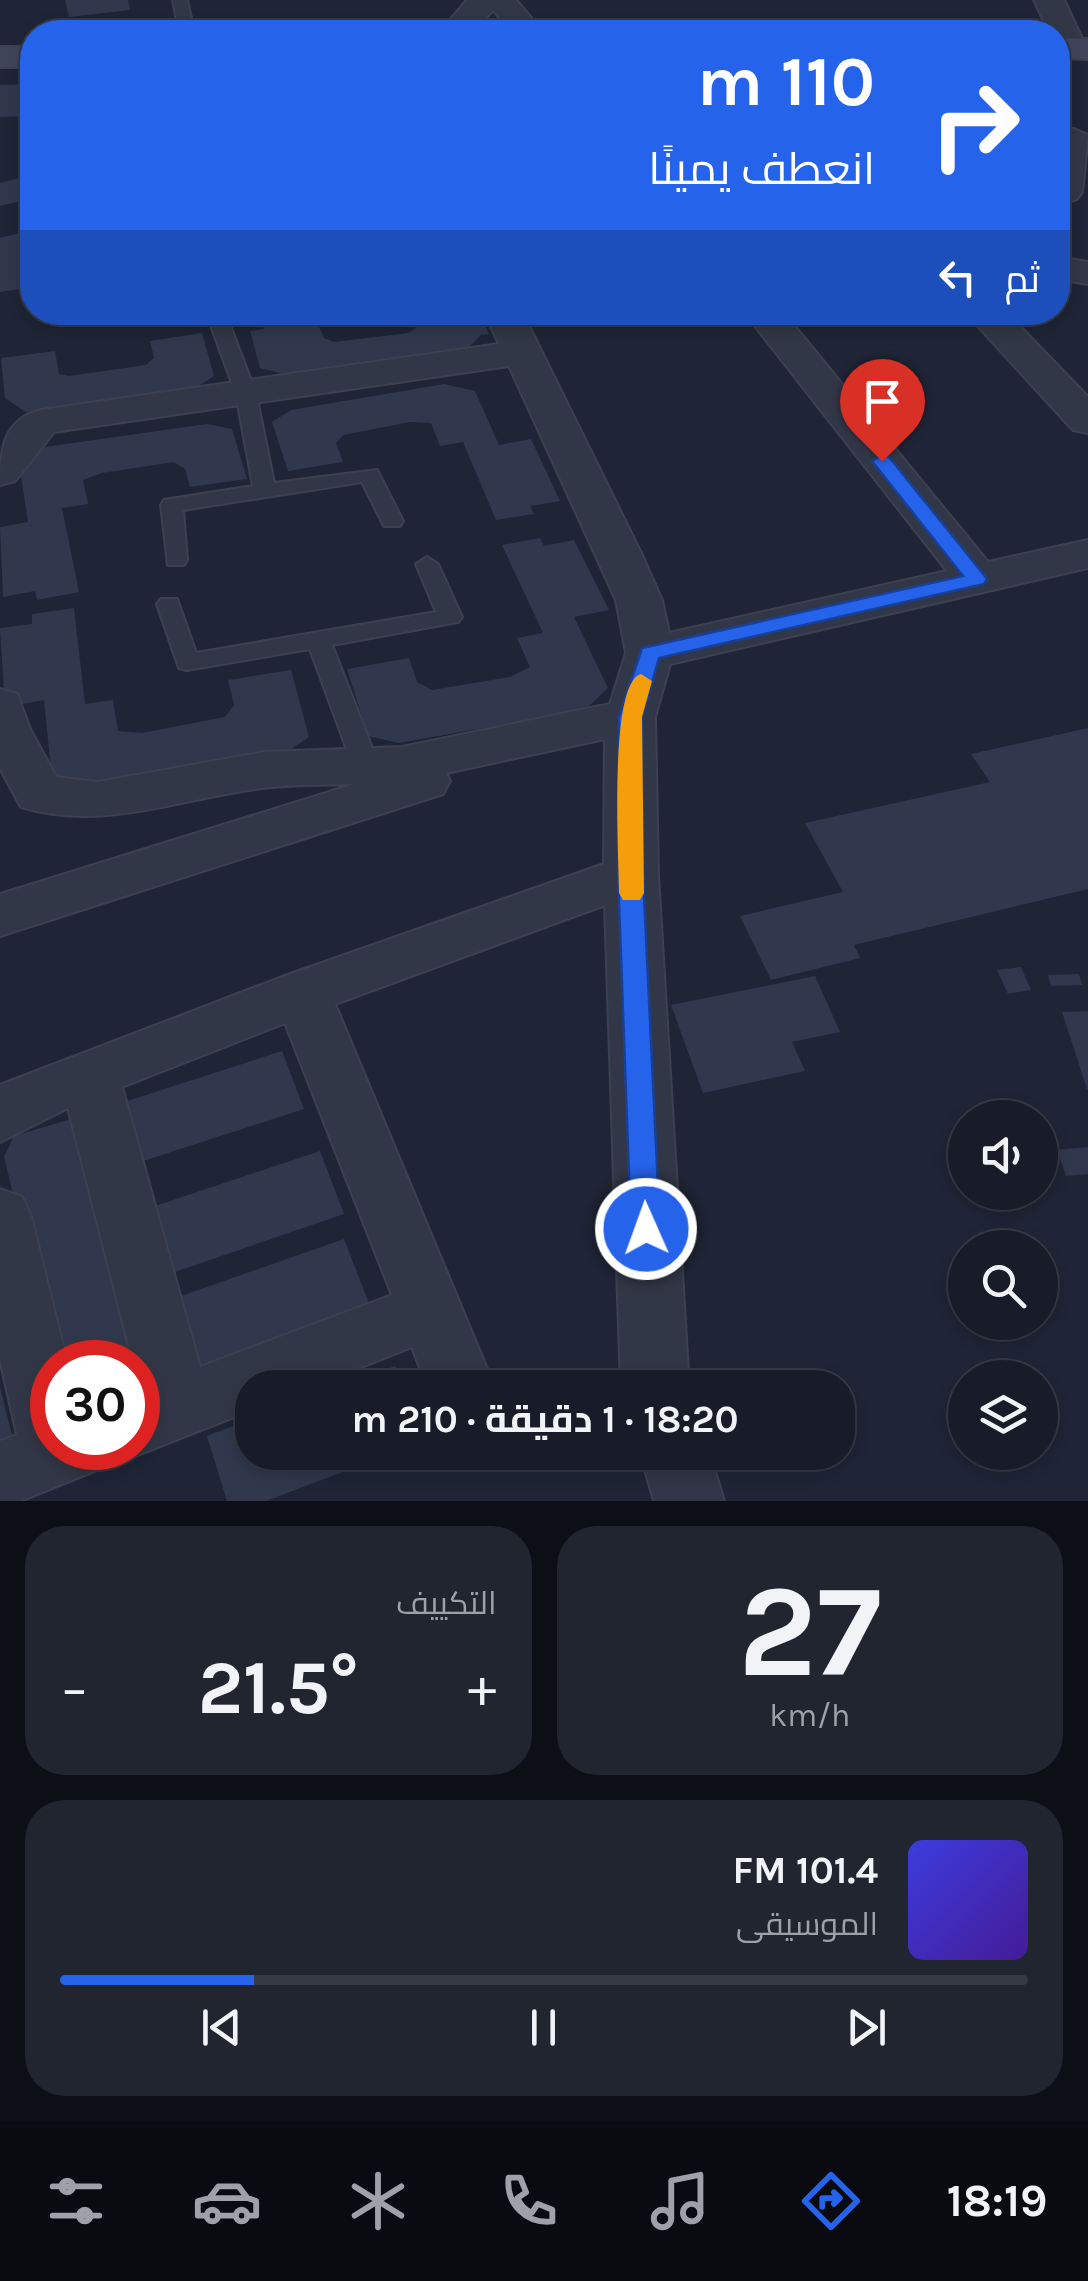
<!DOCTYPE html>
<html lang="ar">
<meta charset="utf-8">
<style>
:root{--surface:#171c28;--page:#202530;--text:#f1f3f6;--muted:#9ea1a8;--line:#363a45;--accent:#2563eb}
body{margin:0;font-family:Karla,Cairo,sans-serif;background:var(--page);color:var(--text);direction:rtl;height:100vh;display:flex;flex-direction:column;font-size:38px;white-space:nowrap}
*{box-sizing:border-box;margin:0}
p{font-size:32px;color:var(--muted)}
.icon{flex:none;width:55px;height:55px;fill:none;stroke:currentColor;stroke-width:2;stroke-linecap:round;stroke-linejoin:round}
.map{position:relative;height:1501px;overflow:hidden;direction:ltr}
.drawer{display:flex;flex-direction:column;gap:25px;padding:25px;background:#0d0f16;flex:1}
.drawer>*{flex:none}
.hud{position:absolute;left:20px;top:20px;width:1050px;height:305px;border-radius:40px;box-shadow:0 5px 15px #0003,0 0 0 2px var(--line);direction:rtl;background:#2563eb;color:#fff;overflow:hidden}
.controls{position:absolute;left:948px;top:1100px;display:grid;gap:20px}
.controls a{display:grid;place-items:center;width:110px;height:110px;border-radius:50%;background:var(--surface);box-shadow:0 5px 15px #0003,0 0 0 2px var(--line);font-size:50px}
.speed{position:absolute;left:30px;top:1340px;display:flex;gap:20px;font-size:50px;font-weight:700;text-align:center}
.speed>*{display:grid;place-content:center;width:130px;height:130px;border-radius:50%;background:var(--surface);box-shadow:0 5px 15px #0003,0 0 0 2px var(--line);line-height:1}
.speed .limit{border:15px solid #d22;background:#fff;color:#111}
.pin{position:absolute;display:grid;place-items:center;width:85px;height:85px;color:#fff;margin:-102px -42px;border-radius:50% 50% 50% 0;rotate:-45deg;box-shadow:0 0 10px #0007}
.pin .icon{rotate:45deg}
.me{position:absolute;width:110px;margin:-55px;rotate:358deg;stroke-linejoin:round;filter:drop-shadow(0 0 8px #0008)}
.turn{display:flex;align-items:center;gap:35px;height:210px;padding:0 30px;font-size:45px}
.turn .icon{width:130px;height:130px;stroke-width:2.5}
.turn b{display:block;font-size:70px;line-height:85px}
.then{display:flex;align-items:center;height:95px;padding:0 30px;background:#0003;gap:20px;font-size:38px}
.big{font-size:75px;font-weight:700;line-height:1.1}
.drawer .card{flex:1;display:flex;flex-direction:column;justify-content:center;gap:15px;min-width:0;padding:0 35px;border-radius:40px;background:var(--page)}
.drawer .dial{align-items:center;gap:0}
.dial b{font-size:130px;line-height:1}
.song{display:flex;align-items:center;gap:30px}
.cover{width:120px;height:120px;border-radius:15px;background:linear-gradient(135deg,hsl(240 70% 55%),hsl(260 70% 35%))}
.played{height:10px;border-radius:5px;background:linear-gradient(90deg,var(--accent) 20%,var(--line) 20%)}
.keys{display:flex;justify-content:space-around;direction:ltr}
.heat{display:flex;justify-content:space-between;align-items:center;font-size:55px;direction:ltr}
.drawer .tiles{flex:1;display:grid;gap:25px;grid-template-columns:1fr 1fr}
.card:last-child{grid-column:span 2}
.trip{position:absolute;left:235px;top:1370px;width:620px;height:100px;border-radius:40px;background:var(--surface);box-shadow:0 5px 15px #0003,0 0 0 2px var(--line);font-weight:700;line-height:100px;text-align:center;direction:rtl}
.tab-bar{display:flex;height:160px;justify-content:space-around;align-items:center;background:#090b10;color:var(--muted)}
.tab-bar .icon{width:70px;height:70px}
.tab-bar .on{color:var(--accent)}
.tab-bar b{font-size:45px;color:var(--text)}
.map>svg:first-child{display:block}
.building{fill:#31384d}
.lines{fill:none;stroke-linecap:round;stroke-linejoin:round}
.service-casing{stroke:#3c4050;stroke-width:4}
.minor-casing{stroke:#3c4050;stroke-width:4}
.secondary-casing{stroke:#3c4050;stroke-width:4}
.service{fill:#323747;fill-rule:evenodd}
.minor{fill:#323747;fill-rule:evenodd}
.secondary{fill:#40455a;fill-rule:evenodd}
.route{fill:#2563eb;stroke:#184099;stroke-width:2.5}
.slow{fill:#f59e0b}
</style>
<div class="map">
<svg width="1088" height="1501" viewBox="0 0 1088 1501">
<rect width="100%" height="100%" fill="#1f2536"/>
<!-- building -->
<g class="building">
<polygon points="65,0 128,0 130,10 69,17"/>
<polygon points="32,84 32,116 0,117 0,85"/>
<polygon points="32,175 32,198 0,206 0,183"/>
<polygon points="32,230 32,287 0,292 0,238"/>
<polygon points="248,312 312,312 324,338 334,342 408,333 416,328 410,312 479,312 489,334 481,335 459,357 304,379 260,368 250,331 264,329 260,318 250,319"/>
<polygon points="549,312 626,312 626,314 558,326"/>
<polygon points="202,333 214,376 189,392 26,412 5,398 1,358 55,351 59,374 69,376 146,365 154,358 150,341"/>
<polygon points="444,384 475,391 499,445 531,439 560,501 530,506 534,514 496,520 463,442 440,446 431,423 410,422 343,435 336,443 343,462 288,471 272,422 291,410"/>
<polygon points="207,424 232,429 247,479 190,487 185,469 174,462 102,473 83,480 88,504 62,508 79,592 37,600 35,591 3,597 0,527 28,522 19,463 45,447"/>
<polygon points="540,538 544,546 574,540 609,610 574,617 608,688 585,710 399,743 368,736 347,669 409,658 417,682 432,690 510,677 530,667 517,638 543,633 502,545"/>
<polygon points="74,608 85,704 113,700 118,731 142,733 225,717 234,705 228,680 291,670 309,737 284,754 88,792 52,780 44,700 5,707 0,628 32,624 32,614"/>
<polygon points="1088,728 1088,889 854,945 860,958 771,980 740,916 843,892 805,823 990,782 971,754"/>
<polygon points="1021,967 1031,990 1008,994 997,970"/>
<polygon points="1079,974 1082,985 1051,986 1048,975"/>
<polygon points="815,976 840,1032 792,1042 805,1071 703,1093 671,1005"/>
<polygon points="1088,1011 1088,1089 1087,1089 1062,1012"/>
<polygon points="282,1051 304,1109 134,1164 115,1105"/>
<polygon points="81,1116 154,1394 138,1400 138,1362 54,1362 4,1157 14,1136"/>
<polygon points="1088,1147 1088,1174 1066,1176 1057,1150"/>
<polygon points="320,1151 344,1214 166,1275 146,1209"/>
<polygon points="344,1239 370,1306 185,1373 164,1302"/>
<polygon points="395,1366 404,1388 338,1388 338,1387"/>
<polygon points="0,1387 12,1435 0,1439"/>
<polygon points="252,1419 252,1452 393,1453 266,1501 227,1501 207,1436"/>
</g>
<g class="lines">
<defs>
<g id="service">
<polygon points="173,0 187,0 194,32 179,32"/>
<polygon points="206,312 225,312 256,394 274,483 377,470 403,521 400,526 384,526 362,482 183,510 187,560 184,565 168,565 161,505 164,500 253,486 236,394"/>
<polygon points="361,312 380,312 381,315 371,321"/>
<polygon points="427,557 438,564 462,617 458,622 332,645 379,766 366,775 353,766 310,649 187,670 179,668 157,604 161,599 177,599 196,653 436,612 416,564"/>
</g>
<g id="minor">
<polygon points="467,0 516,0 543,32 512,32 493,10 473,32 440,32"/>
<polygon points="1034,0 1064,0 1087,49 1083,56 1061,56 1058,32 1049,32"/>
<polygon points="1074,129 1088,135 1082,192 1077,199 1058,204 1058,139 1062,132"/>
<polygon points="1058,257 1088,262 1088,284 1058,279"/>
<path d="M484,312H522L641,553L662,600L669,633L947,571L744,312H783L988,562L1088,540V568L670,664L655,717L658,875L689,1388H621L605,905L335,1004L495,1388H428L412,1347L309,1388H252V1410L138,1455L118,1448H138V1362H133L68,1108L0,1142V1085L282,977L604,864L605,739L446,773L450,781L443,794L0,936V894L355,784C325,785 293,784 263,788C180,798 105,832 21,807L0,768V689L17,694L30,729L56,777L98,782L264,752L402,747L610,704L626,653L616,600L509,366L54,432L15,481L0,485C0,451 3,419 41,410L499,344ZM285,1023L392,1295L200,1367L122,1087Z"/>
<polygon points="965,312 1006,312 1088,397 1088,433 1073,430"/>
<polygon points="0,1189 22,1197 31,1216 67,1362 52,1362 52,1448 105,1448 95,1471 20,1501 0,1501 0,1441 17,1435 0,1359"/>
<polygon points="640,1452 709,1452 724,1501 654,1501"/>
</g>
<g id="secondary">
<polygon points="1058,38 1088,39 1088,59 1058,58"/>
<rect x="0" y="47" width="32" height="20"/>
</g>
</defs>
<!-- service casing -->
<use href="#service" class="service-casing"/>
<!-- minor casing -->
<use href="#minor" class="minor-casing"/>
<!-- secondary casing -->
<use href="#secondary" class="secondary-casing"/>
<!-- service -->
<use href="#service" class="service"/>
<!-- minor -->
<use href="#minor" class="minor"/>
<!-- secondary -->
<use href="#secondary" class="secondary"/>
</g>
<!-- route -->
<polygon class="route" points="882,455 889,457 984,575 987,579 984,584 659,658 642,717 643,875 660,1229 656,1238 646,1242 635,1238 631,1229 618,875 619,717 642,648 963,576 872,461"/>
<!-- slow -->
<path class="slow" d="M641,674L652,681L642,717L644,893L640,900H623L619,893C619,858 608,683 641,674Z"/>
</svg>
<div class="controls">
<a><svg class="icon" aria-label="sound" viewBox="0 0 24 24"><path d="M4 9h4l5-4v14l-5-4H4zM17 9q2 3 0 6"/></svg></a>
<a><svg class="icon" aria-label="search" viewBox="0 0 24 24"><circle cx="10" cy="10" r="6"/><path d="M15 15l6 6"/></svg></a>
<a><svg class="icon" aria-label="layers" viewBox="0 0 24 24"><path d="M12 4l9 5-9 5-9-5zM3 14l9 5 9-5"/></svg></a>
</div>
<div class="speed"><div class="limit">30</div></div>
<div class="pin" style="left:882px;top:461px;background:#d93025"><svg class="icon" aria-label="arrive" viewBox="0 0 24 24"><path d="M6 21V4h12l-3 4 3 4H6"/></svg></div>
<svg class="me" style="left:646px;top:1229px" viewBox="-20 -20 40 40"><circle r="17" fill="#2563eb" stroke="#fff" stroke-width="3"/><path d="M0-11L8 9 0 5-8 9z" fill="#fff"/></svg>
<div class="trip">18:20 · 1 دقيقة · 210 m</div>
<div class="hud">
<div class="turn"><svg class="icon" aria-label="right" viewBox="0 0 24 24"><path d="M7 20v-9h11M14 6l5 5-5 5"/></svg><div><b>110 m</b>انعطف يمينًا</div></div>
<div class="then">ثم<svg class="icon" aria-label="left" viewBox="0 0 24 24"><path d="M17 20v-9H6M10 6l-5 5 5 5"/></svg></div>
</div>
</div>
<section class="drawer">
<div class="tiles">
<div class="card dial"><b>27</b><p>km/h</p></div>
<div class="card"><p>التكييف</p>
<div class="heat"><a>−</a><b class="big">21.5°</b><a>+</a></div>
</div>
<div class="card">
<div class="song"><i class="cover"></i><div><b>101.4 FM</b><p>الموسيقى</p></div></div>
<div class="played"></div>
<div class="keys"><svg class="icon" aria-label="previous" viewBox="0 0 24 24"><path d="M18 5L8 12l10 7zM5 5v14"/></svg><svg class="icon" aria-label="pause" viewBox="0 0 24 24"><path d="M8 5v14M16 5v14"/></svg><svg class="icon" aria-label="next" viewBox="0 0 24 24"><path d="M6 5l10 7-10 7zM19 5v14"/></svg></div>
</div>
</div>
</section>
<nav class="tab-bar">
<b>18:19</b>
<svg class="icon on" aria-label="directions" viewBox="0 0 24 24"><path d="M12 3l9 9-9 9-9-9zM9 14v-3h6M13 9l2 2-2 2"/></svg>
<svg class="icon" aria-label="music" viewBox="0 0 24 24"><path d="M9 18V5l10-2v13"/><circle cx="6" cy="18" r="3"/><circle cx="16" cy="16" r="3"/></svg>
<svg class="icon" aria-label="phone" viewBox="0 0 24 24"><path d="M5 4h4l2 5-3 2q2 4 5 5l2-3 5 2v4C11 20 4 13 5 4z"/></svg>
<svg class="icon" aria-label="climate" viewBox="0 0 24 24"><path d="M12 3v18M4 7l16 10M4 17L20 7"/></svg>
<svg class="icon" aria-label="car" viewBox="0 0 24 24"><path d="M5 17H2v-5l4-1 3-4h7l3 4 3 1v5h-3M9 17h6M6 11h13"/><circle cx="7" cy="17" r="2"/><circle cx="17" cy="17" r="2"/></svg>
<svg class="icon" aria-label="filters" viewBox="0 0 24 24"><path d="M4 7h16M4 17h16"/><circle cx="9" cy="7" r="2"/><circle cx="15" cy="17" r="2"/></svg>
</nav>
